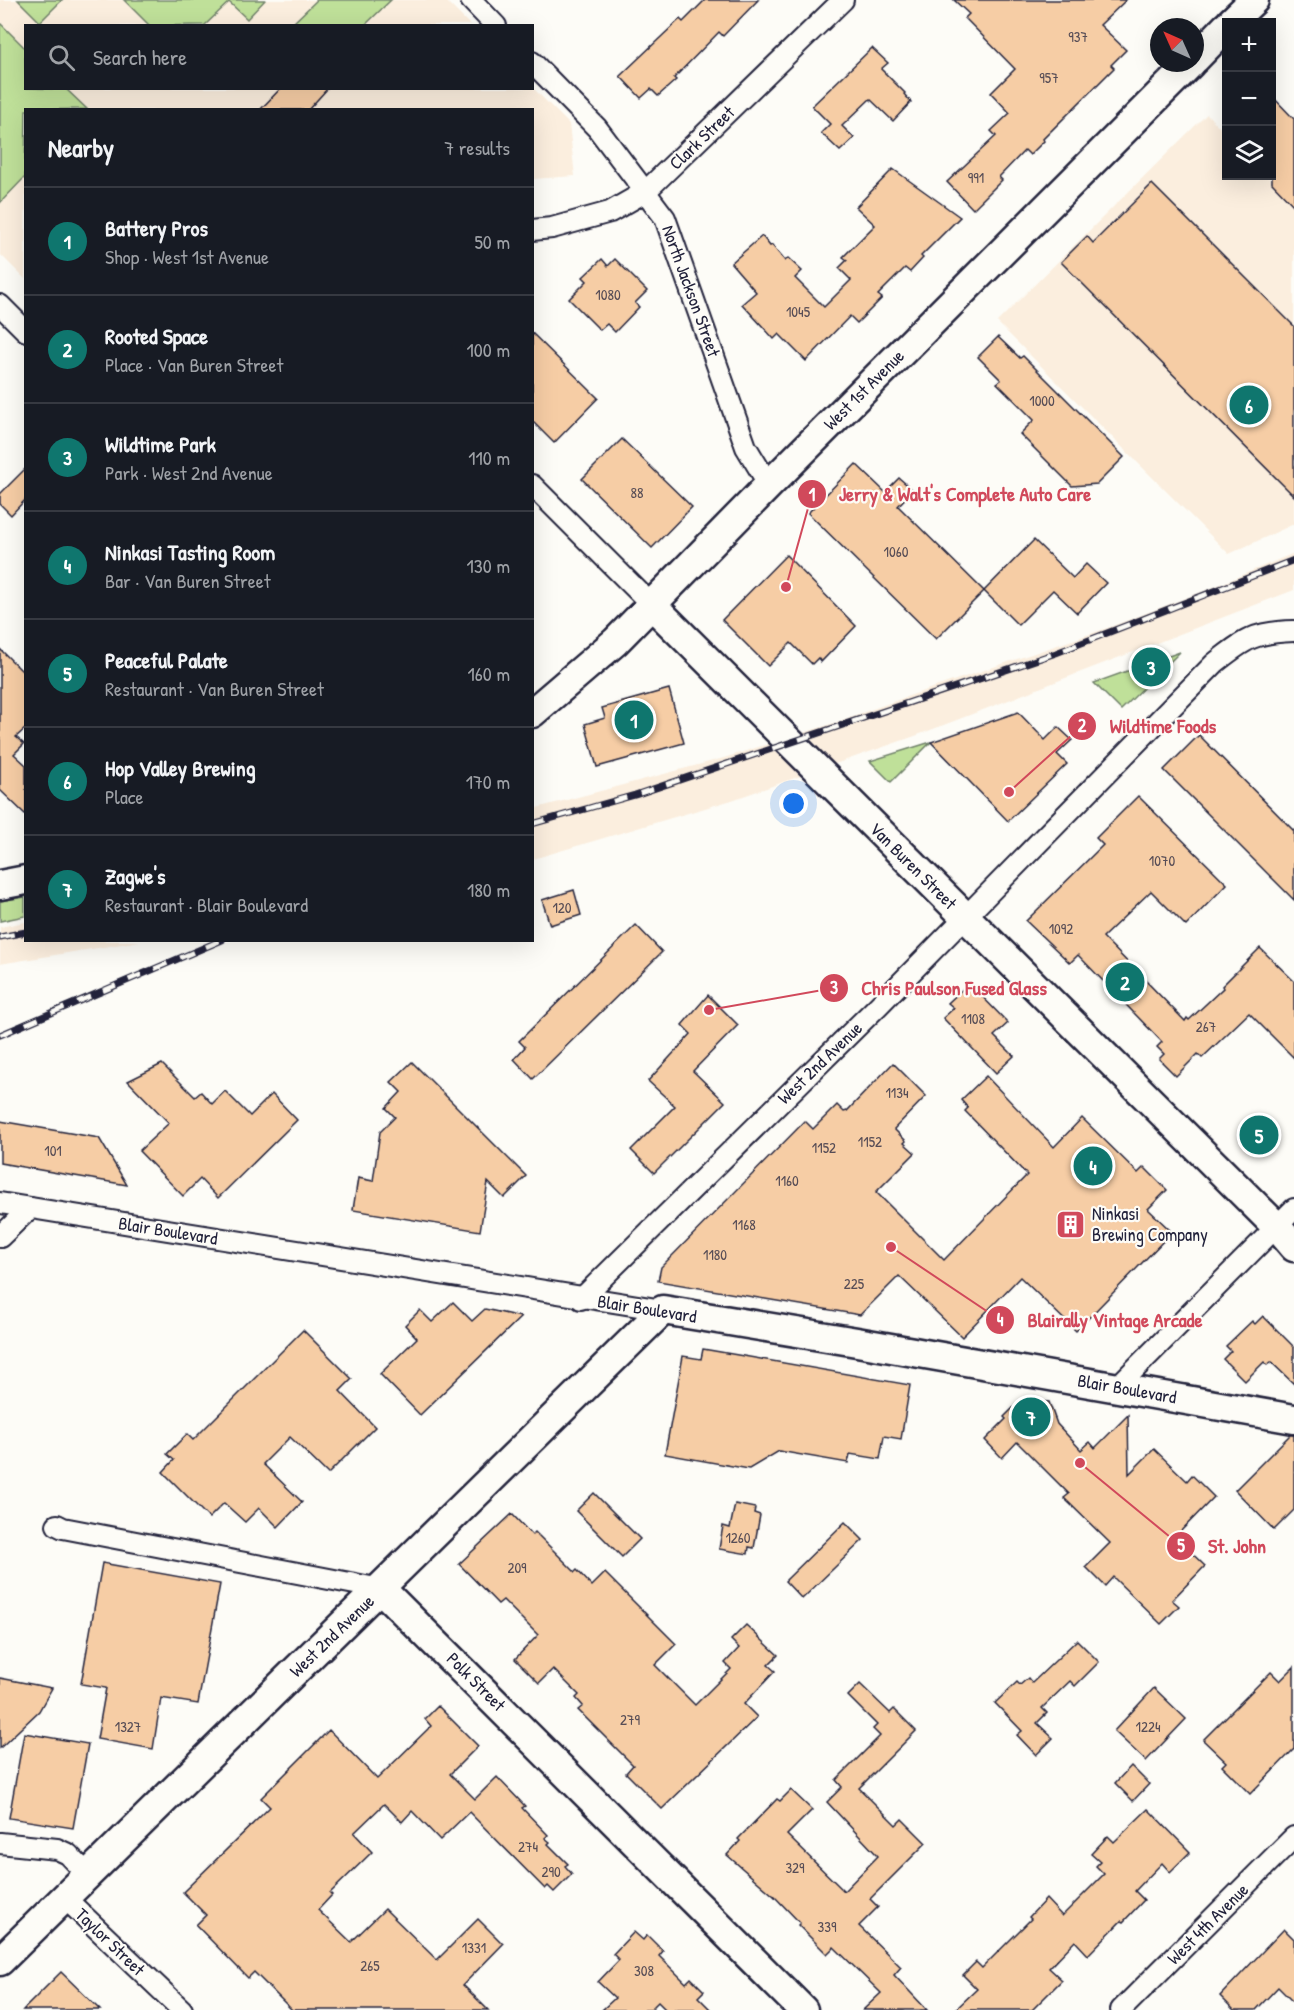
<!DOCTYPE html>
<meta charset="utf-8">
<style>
:root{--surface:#171b24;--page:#242831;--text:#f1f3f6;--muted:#9ea1a6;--line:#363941;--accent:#0f766e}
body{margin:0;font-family:"Patrick Hand",sans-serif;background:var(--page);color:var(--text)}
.controls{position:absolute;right:18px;top:18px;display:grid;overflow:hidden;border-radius:0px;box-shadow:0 6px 24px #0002}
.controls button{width:54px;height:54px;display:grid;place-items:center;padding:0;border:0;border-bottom:2px solid var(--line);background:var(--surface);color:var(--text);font:30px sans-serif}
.compass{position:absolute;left:1150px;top:18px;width:54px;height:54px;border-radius:50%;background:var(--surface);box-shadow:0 6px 24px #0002;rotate:315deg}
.you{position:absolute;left:794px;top:804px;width:21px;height:21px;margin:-15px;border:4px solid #fff;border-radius:50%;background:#1a73e8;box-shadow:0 0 0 9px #1a73e833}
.badge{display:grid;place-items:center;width:39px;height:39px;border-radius:50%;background:var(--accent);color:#fff;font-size:20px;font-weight:700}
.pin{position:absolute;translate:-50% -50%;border:3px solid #fff;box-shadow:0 2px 6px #0006}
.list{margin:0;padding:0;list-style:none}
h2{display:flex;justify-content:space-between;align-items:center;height:78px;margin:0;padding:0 24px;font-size:26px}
h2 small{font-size:20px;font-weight:400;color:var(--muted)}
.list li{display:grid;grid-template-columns:39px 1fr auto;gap:18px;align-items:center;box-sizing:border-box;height:108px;padding:0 24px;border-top:2px solid var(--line)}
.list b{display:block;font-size:22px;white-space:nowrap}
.list p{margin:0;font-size:20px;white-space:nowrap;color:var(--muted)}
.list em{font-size:20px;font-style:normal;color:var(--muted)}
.icon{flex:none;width:33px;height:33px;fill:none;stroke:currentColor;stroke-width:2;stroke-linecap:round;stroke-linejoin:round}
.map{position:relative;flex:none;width:1294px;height:2010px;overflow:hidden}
.search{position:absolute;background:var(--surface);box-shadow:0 6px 24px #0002;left:24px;top:24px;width:510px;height:66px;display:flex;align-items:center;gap:15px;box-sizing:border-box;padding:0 21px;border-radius:0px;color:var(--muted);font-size:22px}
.panel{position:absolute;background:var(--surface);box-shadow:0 6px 24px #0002;left:24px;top:108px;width:510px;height:834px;border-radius:0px}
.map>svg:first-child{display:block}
.built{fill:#fbeede}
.green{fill:#bfe099;stroke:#70816a;stroke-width:1.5}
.building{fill:#f6cda5;stroke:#22223b;stroke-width:1.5}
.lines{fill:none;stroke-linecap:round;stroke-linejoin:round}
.street-casing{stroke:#22223b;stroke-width:24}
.secondary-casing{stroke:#22223b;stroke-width:33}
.street{stroke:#fdfcf7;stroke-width:20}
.secondary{stroke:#fdfcf7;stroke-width:28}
.rail-casing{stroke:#22223b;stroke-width:7}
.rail{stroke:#fdfcf7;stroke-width:4.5;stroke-dasharray:14;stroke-linecap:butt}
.labels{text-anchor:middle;stroke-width:4.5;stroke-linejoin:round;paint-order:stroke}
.number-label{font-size:15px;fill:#574d56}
.street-label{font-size:18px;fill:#22223b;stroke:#fdfcf7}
.poi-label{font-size:18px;fill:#22223b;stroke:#fdfcf7;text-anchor:start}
.leader{fill:none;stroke:#d1495b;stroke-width:2}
.callout-dot{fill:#d1495b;stroke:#fdfcf7;stroke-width:2}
.mark-label{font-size:18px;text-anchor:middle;font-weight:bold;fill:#fff}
.callout-label{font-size:20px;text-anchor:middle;font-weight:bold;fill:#d1495b;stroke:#fdfcf7;stroke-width:4.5;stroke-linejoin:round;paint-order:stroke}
</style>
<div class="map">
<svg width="1294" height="2010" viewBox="0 0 1294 2010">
<rect width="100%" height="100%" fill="#fdfcf7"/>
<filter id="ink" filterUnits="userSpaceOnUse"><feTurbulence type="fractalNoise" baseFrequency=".0167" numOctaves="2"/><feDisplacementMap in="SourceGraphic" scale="12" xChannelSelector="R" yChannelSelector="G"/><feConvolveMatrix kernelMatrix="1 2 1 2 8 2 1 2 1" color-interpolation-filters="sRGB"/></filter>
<g filter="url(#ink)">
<g class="built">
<path d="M0,0H445L470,25L26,26V88H533L569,124L575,176L533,179L532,110H26L25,279L0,254Z"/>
<path d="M1207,114L1226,134V176H1267L1294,203V524L1229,554L997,322Z"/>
<path d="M1294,553V590L915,736L732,800L533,859V809L724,758L831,724L906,697L1110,627L1209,589Z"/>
<path d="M25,922L26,940L140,941L0,964V927Z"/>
</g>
<g class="green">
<path d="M18,0H62L40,22Z"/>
<path d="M124,0H265L247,19L229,2L205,25L150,26Z"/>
<path d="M317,0H391L365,25H291Z"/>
<path d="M0,23L25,48L26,88L66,89L87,109L26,110L25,177L0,203Z"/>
<path d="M1180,652L1121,710L1094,683Z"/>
<path d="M931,742L891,782L870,761Z"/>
<path d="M25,897V916L0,921V901Z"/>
</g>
<g class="building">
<path d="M705,0H758L723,36L719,32L674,78L676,80L658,96L651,89L641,98L620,76L680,19L683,22Z"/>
<path d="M954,0H1126L1100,25L1126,50L1111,65L1114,68L1043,139L1044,141L1030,155L1025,150L999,177L1002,180L973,209L947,182L996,136L991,131L1010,113L991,93L1015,69L965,18L969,14Z"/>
<path d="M872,48L888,63L881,69L905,93L904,94L911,102L893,121L870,99L842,126L854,138L840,151L821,133L830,124L812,106Z"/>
<path d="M281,88H328L308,110H260Z"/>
<path d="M1272,96L1294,119V206L1272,183Z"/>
<path d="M893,169L960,217L921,256L923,258L910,272L905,268L878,295L882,298L857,323L850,316L806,361L779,334L774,339L742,304L756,292L731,263L762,236L770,246L772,245L785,261L788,258L802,271L795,278L824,307L851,280L839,268L847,260L843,257L875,225L856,207Z"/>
<path d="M1152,184L1294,326V496L1061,262L1087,236L1093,243Z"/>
<path d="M602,259L608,266L615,259L647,291L635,303L639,307L615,332L607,324L600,330L569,299L587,281L583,277Z"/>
<path d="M532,333L598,398L554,443L532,421Z"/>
<path d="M998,337L1020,358L1023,356L1124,457L1097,484L1072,486L1020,434L1034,420L997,383L1001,380L978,357Z"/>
<path d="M622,439L692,507L652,548L582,479Z"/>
<path d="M856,464L885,492L899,478L913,490L898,506L984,591L936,639L808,513Z"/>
<path d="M26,468V499L11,515L0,504V494Z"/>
<path d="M1034,540L1073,578L1086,564L1106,583L1077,613L1053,590L1018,625L984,591Z"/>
<path d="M786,555L856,626L821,662L818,658L812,664L791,643L768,666L722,620Z"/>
<path d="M0,649L26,675V728L16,737L24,744L14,754L26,765V815L0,790Z"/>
<path d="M669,689L684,743L597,767L585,724L605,718L602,708Z"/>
<path d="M1018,712L1045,740L1058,727L1072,740L1057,754L1067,764L1008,821L931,742Z"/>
<path d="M1199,735L1294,831V900L1164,770Z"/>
<path d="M1138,796L1227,884L1186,926L1151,891L1103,937L1185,1021L1187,1018L1189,1020L1223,988L1222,986L1260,948L1294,981V1058L1249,1013L1202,1058L1198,1054L1176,1076L1159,1059L1164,1054L1157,1047L1162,1042L1078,955L1070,963L1026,921L1103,845L1096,838Z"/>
<path d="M574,890L581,915L550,925L542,900Z"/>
<path d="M636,925L662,952L533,1079L514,1059L525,1047L519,1041Z"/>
<path d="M969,983L1008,1023L994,1036L1014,1056L996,1073L943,1018L954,1008L948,1003Z"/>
<path d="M708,995L738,1025L693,1071L725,1102L654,1173L631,1150L675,1106L648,1081L691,1034L682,1025Z"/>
<path d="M412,1062L526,1176L504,1198L488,1182L480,1231L353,1210L358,1178L373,1181L380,1132L395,1117L386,1108L401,1092L391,1082Z"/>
<path d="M893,1063L926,1096L894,1129L906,1141L904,1143L915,1153L876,1192L944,1260L1027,1175L965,1111L968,1108L961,1100L986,1076L1054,1147L1082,1118L1138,1173L1144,1167L1167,1190L1148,1209L1172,1232L1076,1331L1020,1277L962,1337L899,1276L860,1315L658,1281L661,1267L805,1121L813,1129L837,1105L844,1112L847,1111Z"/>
<path d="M162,1064L195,1097L201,1092L212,1104L225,1091L250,1116L272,1094L297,1120L218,1198L200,1179L183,1196L139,1151L169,1123L128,1081Z"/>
<path d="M0,1121L99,1138L127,1185L0,1163Z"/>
<path d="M453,1302L472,1321L485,1309L521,1317L420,1415L380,1374L417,1338L405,1325L420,1310L432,1322Z"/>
<path d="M1263,1316L1294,1347V1384L1271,1362L1267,1365L1264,1362L1245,1381L1223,1359L1231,1351L1226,1346L1252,1321L1255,1324Z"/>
<path d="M303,1330L352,1379L340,1391L375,1427L328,1474L290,1437L263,1464L302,1502L278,1527L259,1508L245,1522L224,1503L209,1518L163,1472L174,1460L167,1454L187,1434L193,1440Z"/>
<path d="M703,1349L910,1385L901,1439L884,1436L880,1459L850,1454L848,1463L779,1451L749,1469L665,1454L683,1356L701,1359Z"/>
<path d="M1021,1400L1049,1402L1057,1424L1081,1450L1090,1442L1095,1448L1128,1415L1129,1474L1154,1449L1187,1481L1192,1475L1214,1497L1175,1537L1205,1566L1172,1600L1179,1606L1161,1624L1113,1577L1105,1586L1086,1567L1110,1543L1064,1498L1069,1494L1017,1442L1002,1458L985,1440L1006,1419L1004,1417Z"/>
<path d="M1290,1435H1294V1510L1274,1530L1235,1490Z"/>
<path d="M594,1493L640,1539L622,1557L576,1511Z"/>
<path d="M735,1504L755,1508L754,1513L760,1515L754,1548L749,1547L748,1554L719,1549L723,1526L730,1528Z"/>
<path d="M512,1514L532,1535L535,1532L575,1572L577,1570L592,1586L605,1573L676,1644L655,1665L695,1705L731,1669L725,1663L739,1648L731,1640L746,1625L778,1655L768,1665L775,1671L744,1704L757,1717L662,1809L626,1773L633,1765L578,1710L583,1706L576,1698L579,1695L553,1669L539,1683L515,1659L538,1635L503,1600L498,1604L459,1564Z"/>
<path d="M845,1522L863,1540L802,1599L785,1581Z"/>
<path d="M102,1563L220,1584L198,1704L161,1698L153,1749L97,1739L106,1688L81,1684Z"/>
<path d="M1077,1640L1099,1662L1075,1686L1070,1681L1042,1708L1047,1713L1037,1723L1053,1738L1036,1755L1017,1735L1022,1731L995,1703L1017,1682L1020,1685L1028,1678L1032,1683Z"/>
<path d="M1294,1667V1749L1250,1794L1222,1766L1226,1762L1203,1740L1271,1672L1280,1681Z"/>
<path d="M0,1678L52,1688L39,1711L0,1748Z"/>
<path d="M860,1684L890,1713L894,1709L916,1731L859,1788L896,1825L902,1819L926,1843L870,1899L878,1907L859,1926L901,1967L894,1975L927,2010H863L881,1993L834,1947L827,1954L798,1925L800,1923L774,1896L727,1855L740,1841L738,1839L777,1799L780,1801L791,1790L812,1810L787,1835L844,1891L878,1856L827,1802L842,1787L836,1780L880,1736L873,1729L877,1725L848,1696Z"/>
<path d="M1154,1688L1186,1719L1146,1761L1114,1731Z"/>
<path d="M438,1706L478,1746L450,1774L475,1799L497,1777L525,1806L522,1808L548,1835L545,1838L550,1842L548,1844L568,1864L565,1866L572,1874L554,1892L548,1886L545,1889L469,1812L440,1840L412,1811L402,1822L384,1804L354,1833L372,1852L330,1893L332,1895L318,1910L351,1942L385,1909L437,1960L478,1919L503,1944L463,1985L488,2010H292L254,1972L248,1978L196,1925L206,1915L183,1892L270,1807L261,1798L329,1730L377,1779L431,1726L425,1719Z"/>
<path d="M24,1733L88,1744L73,1828L9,1818Z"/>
<path d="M1131,1766L1149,1784L1133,1801L1115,1783Z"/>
<path d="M1148,1809L1190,1852L1170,1872L1162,1863L1135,1891L1144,1900L1123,1922L1121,1921L1088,1955L1075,1941L1049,1968L1062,1980L1032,2010H955L977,1989L963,1975L976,1962L982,1968L1031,1919L1029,1917L1046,1899L1062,1916L1104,1874L1096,1866L1100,1862L1091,1854L1108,1836L1114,1842Z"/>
<path d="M1284,1929L1294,1939V2003L1278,1987L1256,2010H1234L1220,1996Z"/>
<path d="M634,1932L643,1940L647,1935L663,1951L659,1956L686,1983L691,1978L704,1991L698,1997L711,2010H666L658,2002L650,2010H602L615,1998L598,1982L619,1960L613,1954Z"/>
<path d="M61,1972L100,2010H23Z"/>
</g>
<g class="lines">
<defs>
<g id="street">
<path d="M471,0L496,26"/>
<path d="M532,62L597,128L665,218L746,447L769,485"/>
<path d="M532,230L552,228L610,212L645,192L843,0"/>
<path d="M0,305L26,331"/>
<path d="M532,485L652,605"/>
<path d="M0,1203L663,1310"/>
<path d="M0,1237L30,1208"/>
<path d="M581,1299L879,1005L1215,663C1245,639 1255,632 1294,631"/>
<path d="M1117,1387L1294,1209"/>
<path d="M57,1525L63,1528L381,1589"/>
<path d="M0,1843L57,1849L68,1854L88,1875"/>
<path d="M65,1898L182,2010"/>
<path d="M1121,2010L1294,1837"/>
</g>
<g id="secondary">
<path d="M1231,22L1254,0"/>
<path d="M1195,59L1226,27"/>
<path d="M652,605L1277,1227L1294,1247"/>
<path d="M532,713L615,642L769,485L1191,63"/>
<path d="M0,885L26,880"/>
<path d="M381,1589L803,2010"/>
<path d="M0,1961L663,1310L857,1342L1294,1419"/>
</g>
</defs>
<use href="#street" class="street-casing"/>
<use href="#secondary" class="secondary-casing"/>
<use href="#street" class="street"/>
<use href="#secondary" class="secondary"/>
<defs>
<g id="rail">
<path d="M532,824L635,795L1056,653L1294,560"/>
<path d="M0,937L26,932"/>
<path d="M0,1035L222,940"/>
</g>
</defs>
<use href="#rail" class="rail-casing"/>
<use href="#rail" class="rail"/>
</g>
</g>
<defs>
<symbol id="building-square" viewBox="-11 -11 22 22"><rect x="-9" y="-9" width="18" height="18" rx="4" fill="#d1495b" stroke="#fdfcf7"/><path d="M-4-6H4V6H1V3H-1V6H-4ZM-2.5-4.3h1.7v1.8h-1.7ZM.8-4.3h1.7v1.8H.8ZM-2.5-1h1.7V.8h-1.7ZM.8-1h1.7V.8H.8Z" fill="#fff"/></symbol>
</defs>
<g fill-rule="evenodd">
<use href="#building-square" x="1054" y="1208" width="33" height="33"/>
</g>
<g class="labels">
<g class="number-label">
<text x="1078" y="42">937</text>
<text x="1049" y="83">957</text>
<text x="976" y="183">991</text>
<text x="608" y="300">1080</text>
<text x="798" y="317">1045</text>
<text x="1042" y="406">1000</text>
<text x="637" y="498">88</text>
<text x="896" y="557">1060</text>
<text x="1162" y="866">1070</text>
<text x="562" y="913">120</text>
<text x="1061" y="934">1092</text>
<text x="973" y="1024">1108</text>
<text x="1206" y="1032">267</text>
<text x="897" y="1098">1134</text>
<text x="870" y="1147">1152</text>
<text x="824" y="1153">1152</text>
<text x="53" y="1156">101</text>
<text x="787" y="1186">1160</text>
<text x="744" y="1230">1168</text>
<text x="715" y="1260">1180</text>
<text x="854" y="1289">225</text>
<text x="738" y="1543">1260</text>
<text x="517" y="1573">209</text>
<text x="630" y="1725">279</text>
<text x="128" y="1732">1327</text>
<text x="1148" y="1732">1224</text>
<text x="528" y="1852">274</text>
<text x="795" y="1873">329</text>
<text x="551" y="1877">290</text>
<text x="827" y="1932">339</text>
<text x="474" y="1953">1331</text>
<text x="370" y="1971">265</text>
<text x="644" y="1976">308</text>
</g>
<g class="street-label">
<text transform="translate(702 138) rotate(-44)" y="6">Clark Street</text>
<text transform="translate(691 291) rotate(70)" y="6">North Jackson Street</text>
<text transform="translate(864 390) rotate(-45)" y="6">West 1st Avenue</text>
<text transform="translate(913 866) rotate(45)" y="6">Van Buren Street</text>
<text transform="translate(820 1063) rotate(-44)" y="6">West 2nd Avenue</text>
<text transform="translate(168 1231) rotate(9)" y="6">Blair Boulevard</text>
<text transform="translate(647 1309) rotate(9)" y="6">Blair Boulevard</text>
<text transform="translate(1127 1389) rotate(10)" y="6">Blair Boulevard</text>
<text transform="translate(332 1636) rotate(-44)" y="6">West 2nd Avenue</text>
<text transform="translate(476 1682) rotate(45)" y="6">Polk Street</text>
<text transform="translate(1208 1924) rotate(-45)" y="6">West 4th Avenue</text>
<text transform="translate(110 1942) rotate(44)" y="6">Taylor Street</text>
</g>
<g class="poi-label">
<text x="1092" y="1220">Ninkasi<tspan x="1092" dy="21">Brewing Company</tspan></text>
</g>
</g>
<path class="leader" d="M786 587L812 494M1009 792L1082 726M709 1010L834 988M891 1247L1000 1320M1080 1463L1181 1546"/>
<g class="callout-dot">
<circle cx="786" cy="587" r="6"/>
<circle cx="1009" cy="792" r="6"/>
<circle cx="709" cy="1010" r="6"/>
<circle cx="891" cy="1247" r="6"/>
<circle cx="1080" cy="1463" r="6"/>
<circle cx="812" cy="494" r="15"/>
<circle cx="1082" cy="726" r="15"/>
<circle cx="834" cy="988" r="15"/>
<circle cx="1000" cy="1320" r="15"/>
<circle cx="1181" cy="1546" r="15"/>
</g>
<g class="mark-label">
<text x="812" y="501">1</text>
<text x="1082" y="732">2</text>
<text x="834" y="994">3</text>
<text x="1000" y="1326">4</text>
<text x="1181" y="1552">5</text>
</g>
<g class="callout-label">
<text x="965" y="501">Jerry &amp; Walt's Complete Auto Care</text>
<text x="1163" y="733">Wildtime Foods</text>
<text x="954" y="995">Chris Paulson Fused Glass</text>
<text x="1115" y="1327">Blairally Vintage Arcade</text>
<text x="1237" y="1553">St. John</text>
</g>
</svg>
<div class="controls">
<button>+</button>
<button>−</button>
<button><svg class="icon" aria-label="layers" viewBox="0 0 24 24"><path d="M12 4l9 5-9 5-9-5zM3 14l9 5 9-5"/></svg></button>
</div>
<svg class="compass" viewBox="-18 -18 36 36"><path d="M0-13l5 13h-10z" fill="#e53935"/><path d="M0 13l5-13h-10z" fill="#9ea1a6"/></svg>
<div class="you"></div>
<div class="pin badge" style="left:634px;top:720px">1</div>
<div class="pin badge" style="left:1125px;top:982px">2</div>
<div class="pin badge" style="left:1151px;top:667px">3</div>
<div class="pin badge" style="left:1093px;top:1166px">4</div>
<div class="pin badge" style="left:1259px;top:1135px">5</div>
<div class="pin badge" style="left:1249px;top:405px">6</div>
<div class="pin badge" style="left:1031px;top:1417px">7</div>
<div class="search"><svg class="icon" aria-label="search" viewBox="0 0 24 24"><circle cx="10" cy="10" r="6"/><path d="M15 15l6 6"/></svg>Search here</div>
<section class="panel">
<h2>Nearby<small>7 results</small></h2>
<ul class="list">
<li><span class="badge">1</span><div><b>Battery Pros</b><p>Shop · West 1st Avenue</p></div><em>50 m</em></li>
<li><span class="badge">2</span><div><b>Rooted Space</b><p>Place · Van Buren Street</p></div><em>100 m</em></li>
<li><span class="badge">3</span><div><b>Wildtime Park</b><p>Park · West 2nd Avenue</p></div><em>110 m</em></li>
<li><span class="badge">4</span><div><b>Ninkasi Tasting Room</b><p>Bar · Van Buren Street</p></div><em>130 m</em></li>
<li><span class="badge">5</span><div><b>Peaceful Palate</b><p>Restaurant · Van Buren Street</p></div><em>160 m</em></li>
<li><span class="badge">6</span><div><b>Hop Valley Brewing</b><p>Place</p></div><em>170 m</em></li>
<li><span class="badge">7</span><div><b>Zagwe's</b><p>Restaurant · Blair Boulevard</p></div><em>180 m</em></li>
</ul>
</section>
</div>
